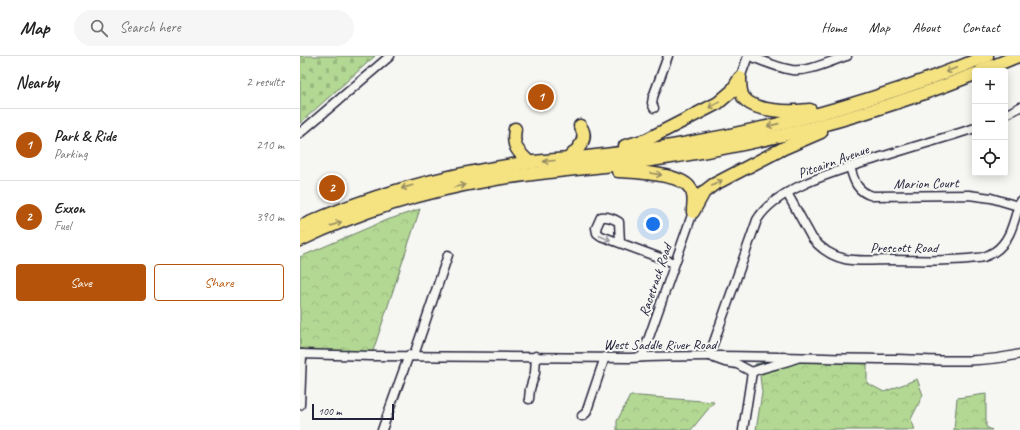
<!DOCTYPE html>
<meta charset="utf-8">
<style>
:root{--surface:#fff;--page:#f6f6f6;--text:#222;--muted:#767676;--line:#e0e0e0;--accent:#b45309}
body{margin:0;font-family:Caveat,sans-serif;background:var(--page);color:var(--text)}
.controls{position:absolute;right:12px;top:12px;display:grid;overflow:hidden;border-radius:4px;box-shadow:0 2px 10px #0003}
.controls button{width:36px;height:36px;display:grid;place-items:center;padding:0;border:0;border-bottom:1px solid var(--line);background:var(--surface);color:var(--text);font:20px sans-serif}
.scale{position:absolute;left:12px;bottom:10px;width:82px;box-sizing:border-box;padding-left:4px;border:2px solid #22223b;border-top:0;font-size:11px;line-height:14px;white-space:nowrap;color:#22223b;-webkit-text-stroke:3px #f6f6f2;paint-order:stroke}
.you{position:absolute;left:353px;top:168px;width:14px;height:14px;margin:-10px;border:3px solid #fff;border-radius:50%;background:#1a73e8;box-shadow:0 0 0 6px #1a73e833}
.badge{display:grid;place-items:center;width:26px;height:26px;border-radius:50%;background:var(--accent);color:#fff;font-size:13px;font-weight:700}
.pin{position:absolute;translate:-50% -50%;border:2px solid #fff;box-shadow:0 1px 4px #0006}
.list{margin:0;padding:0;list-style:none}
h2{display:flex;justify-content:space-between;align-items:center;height:52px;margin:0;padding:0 16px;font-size:17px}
h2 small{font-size:13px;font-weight:400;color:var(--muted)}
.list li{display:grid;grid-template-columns:26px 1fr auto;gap:12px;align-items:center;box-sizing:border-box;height:72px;padding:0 16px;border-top:1px solid var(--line)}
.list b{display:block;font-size:15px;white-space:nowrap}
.list p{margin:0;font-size:13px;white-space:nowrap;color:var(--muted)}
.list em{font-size:13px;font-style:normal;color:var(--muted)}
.actions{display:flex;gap:8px;padding:12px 16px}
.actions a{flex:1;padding:9px 0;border:1px solid var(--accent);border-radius:4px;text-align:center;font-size:14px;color:var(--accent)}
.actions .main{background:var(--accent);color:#fff}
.icon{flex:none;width:22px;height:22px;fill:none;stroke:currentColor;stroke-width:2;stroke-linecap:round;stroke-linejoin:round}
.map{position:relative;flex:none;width:720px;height:374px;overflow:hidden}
header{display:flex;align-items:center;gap:24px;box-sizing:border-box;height:56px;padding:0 20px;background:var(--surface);border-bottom:1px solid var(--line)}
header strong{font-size:19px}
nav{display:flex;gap:22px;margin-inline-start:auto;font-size:14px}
.search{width:280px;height:36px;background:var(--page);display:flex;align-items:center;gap:10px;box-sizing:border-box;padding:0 14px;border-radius:22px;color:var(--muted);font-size:15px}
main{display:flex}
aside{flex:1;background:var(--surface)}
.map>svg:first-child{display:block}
.forest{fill:url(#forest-crowns);stroke:#6a7d67}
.cemetery{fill:url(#cemetery-stones);stroke:#6a7d67}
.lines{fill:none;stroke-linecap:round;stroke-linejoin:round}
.minor-casing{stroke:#22223b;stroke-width:11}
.highway-casing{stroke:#22223b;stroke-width:15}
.minor{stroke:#f6f6f2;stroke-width:8}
.highway{stroke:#f5e382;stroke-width:12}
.oneway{stroke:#968c62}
.oneway2{stroke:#9797a0}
.labels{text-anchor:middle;stroke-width:4;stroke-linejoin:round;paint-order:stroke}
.street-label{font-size:14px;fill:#22223b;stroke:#f6f6f2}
</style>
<header>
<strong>Map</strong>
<div class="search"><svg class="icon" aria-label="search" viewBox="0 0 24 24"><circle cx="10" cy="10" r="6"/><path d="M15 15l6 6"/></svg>Search here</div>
<nav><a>Home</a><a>Map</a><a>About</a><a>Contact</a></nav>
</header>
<main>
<aside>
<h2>Nearby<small>2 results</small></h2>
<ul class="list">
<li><span class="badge">1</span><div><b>Park &amp; Ride</b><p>Parking</p></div><em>210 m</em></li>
<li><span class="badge">2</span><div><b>Exxon</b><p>Fuel</p></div><em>390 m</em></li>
</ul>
<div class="actions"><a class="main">Save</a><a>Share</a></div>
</aside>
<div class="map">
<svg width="720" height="374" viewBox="0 0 720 374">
<defs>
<pattern id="forest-crowns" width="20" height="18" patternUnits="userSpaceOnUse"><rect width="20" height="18" fill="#b3d893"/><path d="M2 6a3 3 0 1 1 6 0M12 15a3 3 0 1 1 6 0" fill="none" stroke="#9ab980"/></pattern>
<pattern id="cemetery-stones" width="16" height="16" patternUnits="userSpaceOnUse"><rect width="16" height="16" fill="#b3d893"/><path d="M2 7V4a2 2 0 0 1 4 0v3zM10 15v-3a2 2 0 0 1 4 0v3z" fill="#9ab980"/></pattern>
</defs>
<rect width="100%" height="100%" fill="#f6f6f2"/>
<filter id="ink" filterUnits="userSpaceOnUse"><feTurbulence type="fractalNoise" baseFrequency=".025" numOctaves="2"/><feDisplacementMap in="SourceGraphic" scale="8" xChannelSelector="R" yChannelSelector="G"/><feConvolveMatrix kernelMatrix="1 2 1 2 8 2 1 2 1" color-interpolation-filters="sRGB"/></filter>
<g filter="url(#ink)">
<g class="forest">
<path d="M120,153L71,301L0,298V201L84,165Z"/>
<path d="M567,304V327L584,336L617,323L623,339L611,363L615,374H456L462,337L459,311L455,308L464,306Z"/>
<path d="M686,338V371L692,374H654L657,342Z"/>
<path d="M330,340H339L414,346L391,374H317V365Z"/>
</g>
<path class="cemetery" d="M0,0H75L0,67Z"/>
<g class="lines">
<defs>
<g id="minor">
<path d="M450,0C463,5 478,12 492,14C510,16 530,5 547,0"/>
<path d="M440,22L448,0"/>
<path d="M354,52L352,47L353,41L368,0"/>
<path d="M705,59L720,51"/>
<path d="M0,77L90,0"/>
<path d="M550,111C554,125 557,136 573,140L669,139L691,142L718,150"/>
<path d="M487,137L512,182C521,193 531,200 545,203C559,206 576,204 591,204C619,204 649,206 677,202C683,202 689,199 694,196C711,185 714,164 720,145"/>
<path d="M320,187L319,166C314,163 307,160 301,161L296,172L297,177L301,180L374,207"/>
<path d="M0,298L71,300L330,302C419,297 508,303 596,303C637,304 680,308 720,298"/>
<path d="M114,299L148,199"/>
<path d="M409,300L457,164C476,131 541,114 575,103C608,92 642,83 675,72"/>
<path d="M342,301L393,156"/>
<path d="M414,302L425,306L437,308L452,316"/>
<path d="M452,316C466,310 482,308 497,302"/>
<path d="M229,343L230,333L235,317L236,300"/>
<path d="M0,349L2,298"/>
<path d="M282,360L286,357L305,301"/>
<path d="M82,374L109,299"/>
<path d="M443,374L452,316"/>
</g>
<g id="highway">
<path d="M681,15L718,0"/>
<path d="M440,22C440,28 440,35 443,41C454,57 493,56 510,54"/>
<path d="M215,73C212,90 217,95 229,106"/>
<path d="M325,90L346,84L418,47L432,35L440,22"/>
<path d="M268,103C277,94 290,83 280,70"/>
<path d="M318,115C335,116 380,117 390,132C395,138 394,146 393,153"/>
<path d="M393,156L404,136L413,129L484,92L521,76"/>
<path d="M0,171C72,138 147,118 226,107C240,105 254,104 269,103C305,99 342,95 378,89C484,71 588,41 687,0"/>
<path d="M0,184C60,155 124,135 190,124C250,114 311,111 371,101C475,85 577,57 675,18"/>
</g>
</defs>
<use href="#minor" class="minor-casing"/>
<use href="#highway" class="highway-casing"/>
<use href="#minor" class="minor"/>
<use href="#highway" class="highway"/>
</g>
<defs><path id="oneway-shaft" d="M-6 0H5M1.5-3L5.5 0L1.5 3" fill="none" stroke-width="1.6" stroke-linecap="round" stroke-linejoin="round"/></defs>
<g class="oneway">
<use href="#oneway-shaft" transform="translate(651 14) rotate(159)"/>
<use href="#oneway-shaft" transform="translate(414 49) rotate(152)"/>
<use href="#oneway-shaft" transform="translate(473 69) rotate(167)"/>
<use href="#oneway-shaft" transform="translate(249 105) rotate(175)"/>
<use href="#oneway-shaft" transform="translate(356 118) rotate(11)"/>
<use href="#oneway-shaft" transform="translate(417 127) rotate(-30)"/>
<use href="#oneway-shaft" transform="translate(160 130) rotate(-12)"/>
<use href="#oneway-shaft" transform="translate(107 131) rotate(164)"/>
<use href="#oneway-shaft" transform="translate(36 168) rotate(-23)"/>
</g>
<use class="oneway2" href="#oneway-shaft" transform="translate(305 182) rotate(22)"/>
</g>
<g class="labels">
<g class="street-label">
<text transform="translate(533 105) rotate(-20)" y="5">Pitcairn Avenue</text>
<text transform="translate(626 127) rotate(-1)" y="5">Marion Court</text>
<text x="604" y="196">Prescott Road</text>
<text transform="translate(355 224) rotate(-71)" y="5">Racetrack Road</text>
<text x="360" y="293">West Saddle River Road</text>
</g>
</g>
</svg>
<div class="controls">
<button>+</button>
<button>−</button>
<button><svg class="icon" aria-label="locate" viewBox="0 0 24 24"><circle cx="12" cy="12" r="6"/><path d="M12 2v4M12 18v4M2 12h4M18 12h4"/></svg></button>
</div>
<div class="scale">100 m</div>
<div class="you"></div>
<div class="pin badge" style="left:241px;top:41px">1</div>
<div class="pin badge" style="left:32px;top:132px">2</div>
</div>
</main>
